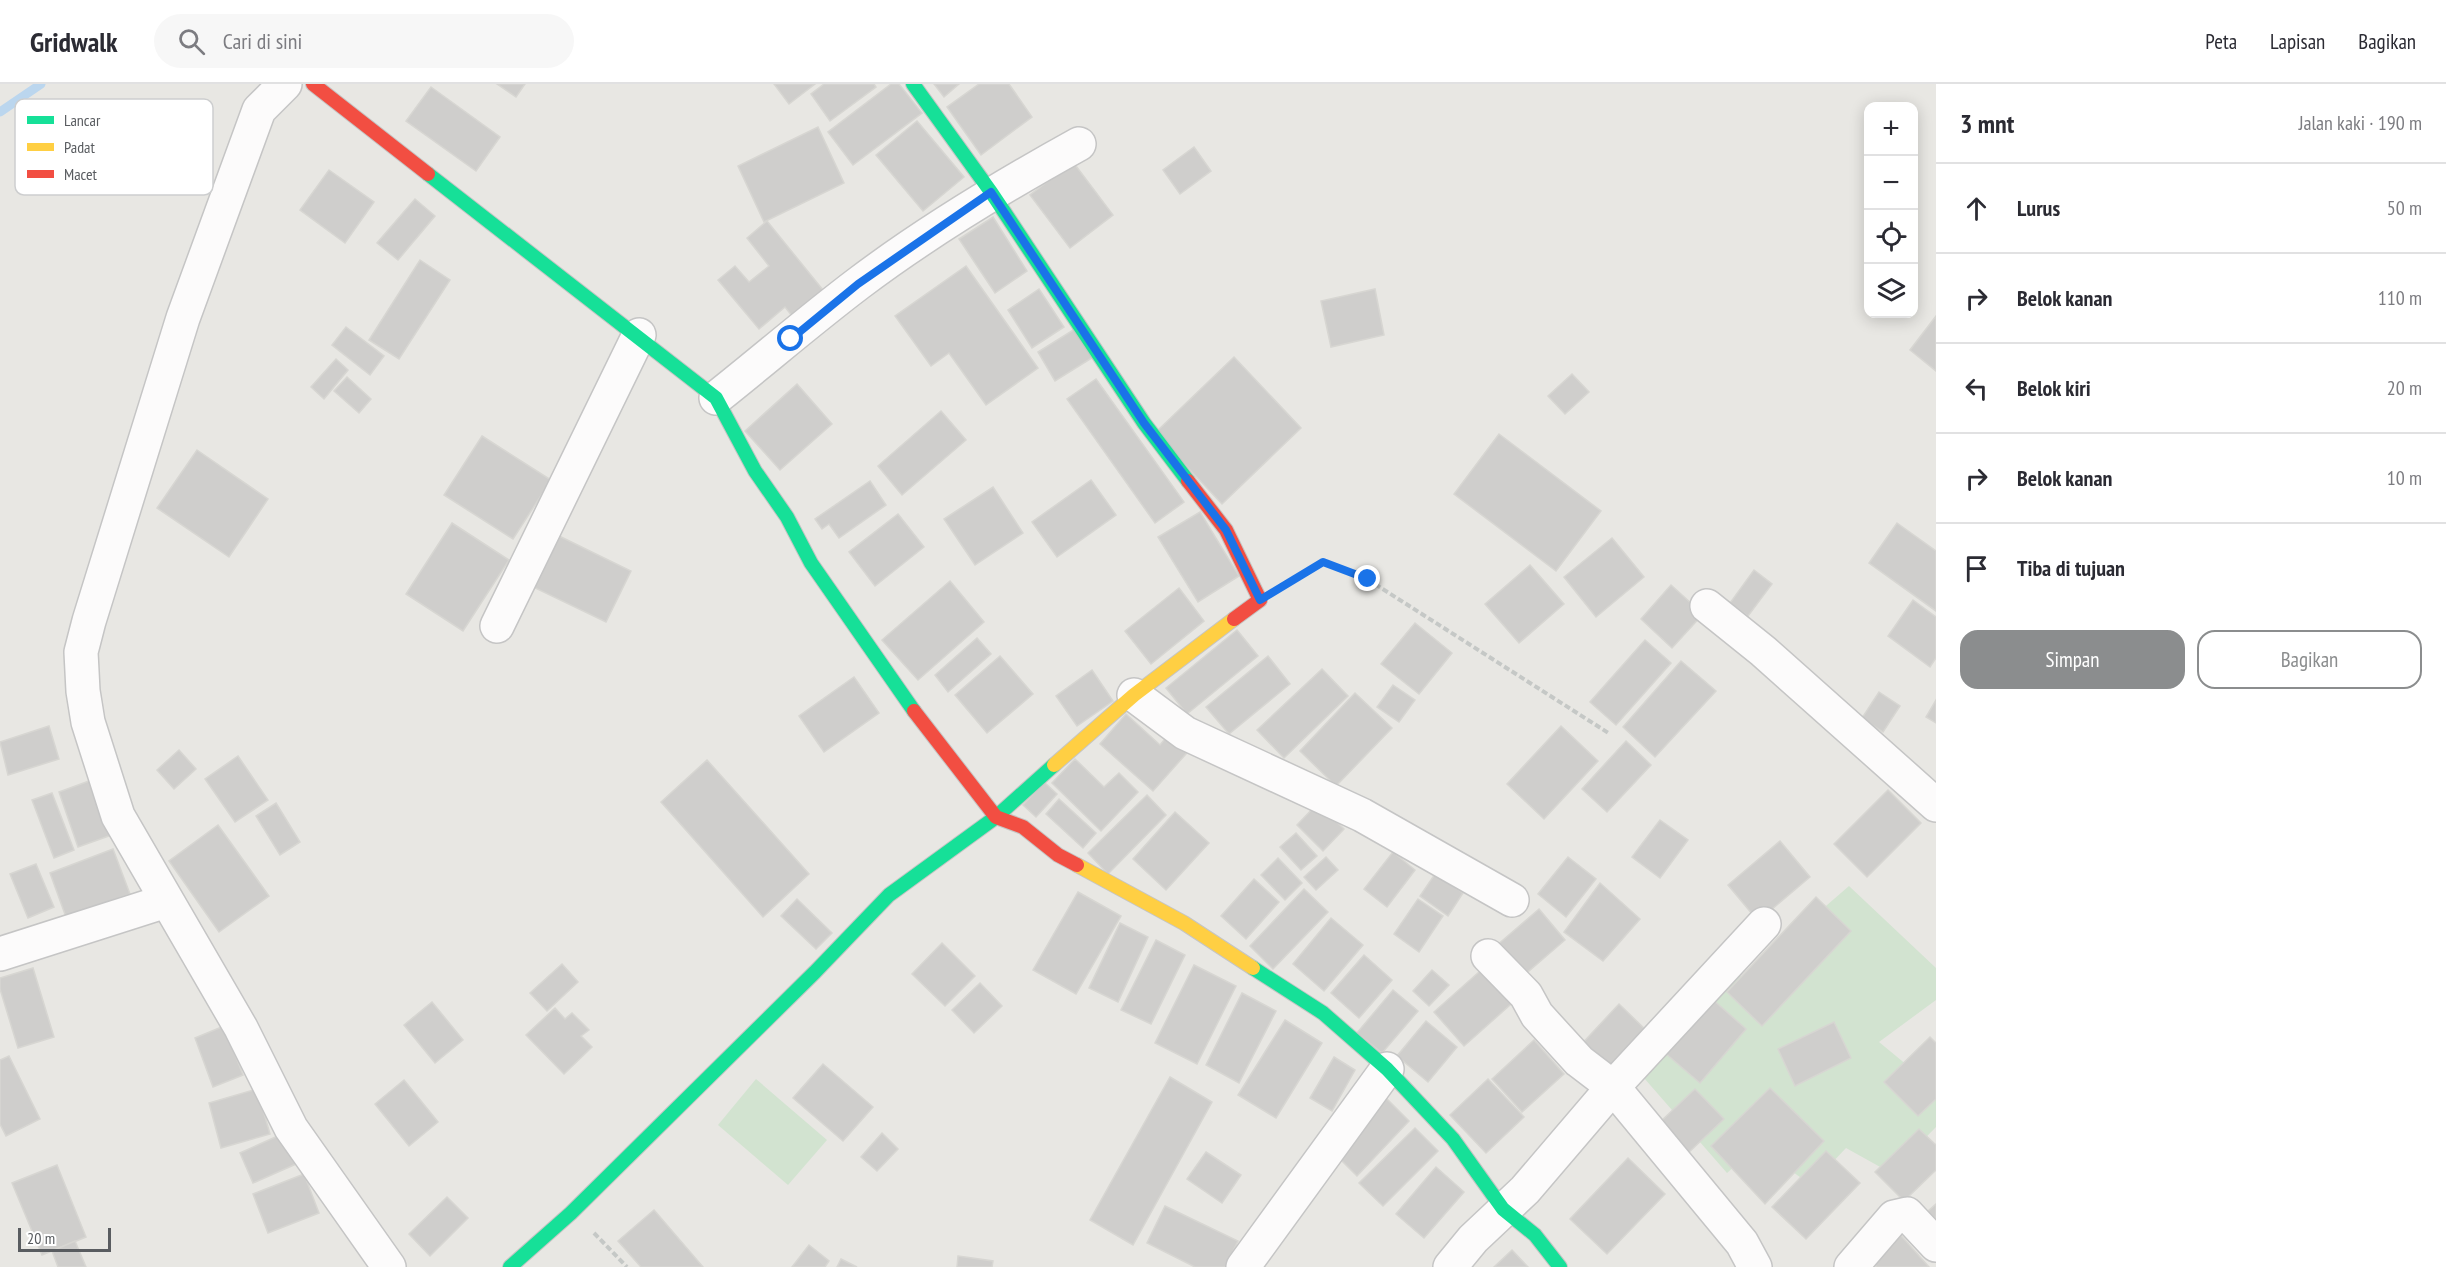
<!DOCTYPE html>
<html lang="id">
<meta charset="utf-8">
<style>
:root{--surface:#fff;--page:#f7f7f7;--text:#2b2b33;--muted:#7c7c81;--line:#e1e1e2;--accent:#8b8d8e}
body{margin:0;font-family:"PT Sans Narrow",sans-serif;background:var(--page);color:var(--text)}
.controls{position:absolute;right:18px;top:18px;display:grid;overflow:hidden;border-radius:12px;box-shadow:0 3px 15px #0003}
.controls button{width:54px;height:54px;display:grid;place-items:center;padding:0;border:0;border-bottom:2px solid var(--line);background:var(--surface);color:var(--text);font:30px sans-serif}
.scale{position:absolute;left:18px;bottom:15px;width:93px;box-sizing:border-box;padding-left:6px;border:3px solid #595c60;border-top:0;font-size:16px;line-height:21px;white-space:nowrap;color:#595c60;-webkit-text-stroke:4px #fff;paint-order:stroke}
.stop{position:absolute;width:18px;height:18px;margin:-14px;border:4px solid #1a73e8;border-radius:50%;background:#fff}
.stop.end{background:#1a73e8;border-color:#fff;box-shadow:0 2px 6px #0008}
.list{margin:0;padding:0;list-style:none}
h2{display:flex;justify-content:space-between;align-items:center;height:78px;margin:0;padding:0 24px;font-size:26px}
h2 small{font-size:20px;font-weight:400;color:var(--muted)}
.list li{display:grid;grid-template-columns:39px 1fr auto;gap:18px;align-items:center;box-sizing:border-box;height:90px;padding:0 24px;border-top:2px solid var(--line)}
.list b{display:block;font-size:22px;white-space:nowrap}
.list em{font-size:20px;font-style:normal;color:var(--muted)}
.actions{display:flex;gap:12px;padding:18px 24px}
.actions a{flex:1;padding:14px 0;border:2px solid var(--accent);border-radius:18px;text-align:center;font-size:21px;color:var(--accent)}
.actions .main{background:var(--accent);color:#fff}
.icon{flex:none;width:33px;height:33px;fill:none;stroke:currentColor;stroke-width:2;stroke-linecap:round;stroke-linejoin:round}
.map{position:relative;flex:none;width:1936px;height:1183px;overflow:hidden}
header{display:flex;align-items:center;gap:36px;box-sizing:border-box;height:84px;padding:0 30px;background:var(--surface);border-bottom:2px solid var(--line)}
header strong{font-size:28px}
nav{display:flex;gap:33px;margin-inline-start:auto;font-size:21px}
.search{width:420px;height:54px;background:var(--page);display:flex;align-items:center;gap:15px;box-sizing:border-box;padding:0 21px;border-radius:33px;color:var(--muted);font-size:22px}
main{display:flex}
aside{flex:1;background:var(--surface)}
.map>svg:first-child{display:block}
.green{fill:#d2e3d0}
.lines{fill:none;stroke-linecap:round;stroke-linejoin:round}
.stream{stroke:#bbd6ee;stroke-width:9}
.building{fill:#cfcecc;stroke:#d7d6d2;stroke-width:1.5}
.street-casing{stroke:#c5c5c5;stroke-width:36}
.fast-casing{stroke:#c5c5c4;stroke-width:16}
.slow-casing{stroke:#c5c5c4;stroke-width:16}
.jam-casing{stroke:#c5c5c4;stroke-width:16}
.path{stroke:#c5c8c6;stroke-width:4;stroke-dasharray:6 3;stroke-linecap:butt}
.street{stroke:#fcfbfb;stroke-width:33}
.fast{stroke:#16e098;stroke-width:14}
.slow{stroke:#ffcf43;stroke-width:14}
.jam{stroke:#f24e42;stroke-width:14}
.route{stroke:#1a73e8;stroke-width:8}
.key{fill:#fff;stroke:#cdcecf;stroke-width:1.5}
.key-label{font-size:16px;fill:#595c60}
</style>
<header>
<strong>Gridwalk</strong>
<div class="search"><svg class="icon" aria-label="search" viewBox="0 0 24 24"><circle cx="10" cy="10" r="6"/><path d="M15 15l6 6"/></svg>Cari di sini</div>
<nav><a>Peta</a><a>Lapisan</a><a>Bagikan</a></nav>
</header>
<main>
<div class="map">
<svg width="1936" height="1183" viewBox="0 0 1936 1183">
<rect width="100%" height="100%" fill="#e8e7e3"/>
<g class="green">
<path d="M1849,802L1936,884V916L1879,958L1936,1005V1043L1891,1089L1846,1064L1811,1101L1757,1062L1727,1089L1637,986L1723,878L1743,894Z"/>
<path d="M756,995L827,1056L788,1101L718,1041Z"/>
</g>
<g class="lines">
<path class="stream" d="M0,28L41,0"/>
</g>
<g class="building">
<path d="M497,0H525L516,13Z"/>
<path d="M774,0H815L789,20Z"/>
<path d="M824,0H874L876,3L830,37L811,10Z"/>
<path d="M891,0H899L922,29L853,81L828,48Z"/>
<path d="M934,0H959L944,13Z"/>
<path d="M979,0H1009L1032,33L981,71L947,23Z"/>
<path d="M431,3L500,53L476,87L406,37Z"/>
<path d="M917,37L964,93L923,127L876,71Z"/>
<path d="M818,43L844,99L764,138L738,82Z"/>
<path d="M1194,63L1211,87L1180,110L1163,86Z"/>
<path d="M1073,78L1113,131L1070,164L1030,111Z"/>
<path d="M329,86L374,118L345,159L300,126Z"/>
<path d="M415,115L435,132L398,176L377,159Z"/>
<path d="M993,133L1027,187L995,209L959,155Z"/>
<path d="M767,137L827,211L796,237L785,223L759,245L718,196L735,182L749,198L769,182L747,154Z"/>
<path d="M420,176L450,196L399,275L369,256Z"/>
<path d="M966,182L1038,284L986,321L949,269L931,282L895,232Z"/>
<path d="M1039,205L1064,243L1032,264L1008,226Z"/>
<path d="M1375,205L1384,251L1331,263L1321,217Z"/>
<path d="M1936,232V287L1910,266Z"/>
<path d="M346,243L384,272L370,291L332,261Z"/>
<path d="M1078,243L1095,272L1055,297L1038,268Z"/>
<path d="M1234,273L1301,344L1222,420L1155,349Z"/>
<path d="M336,275L348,286L324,315L311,303Z"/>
<path d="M1572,290L1589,308L1565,330L1548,312Z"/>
<path d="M347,293L371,315L359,329L334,307Z"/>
<path d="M1096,295L1184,418L1155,439L1067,315Z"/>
<path d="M797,300L832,340L780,386L745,347Z"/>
<path d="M941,327L966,356L902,411L878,382Z"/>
<path d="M1499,350L1601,427L1556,487L1454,410Z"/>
<path d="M482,352L551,396L513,455L444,411Z"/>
<path d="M197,366L268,415L229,473L157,424Z"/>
<path d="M1091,396L1116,431L1057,473L1032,438Z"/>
<path d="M870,397L886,421L839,454L829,440L822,445L815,435Z"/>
<path d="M993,403L1023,449L975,481L944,435Z"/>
<path d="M1200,428L1239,492L1198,518L1158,453Z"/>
<path d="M898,430L924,463L875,502L849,468Z"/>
<path d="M452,439L509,476L463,547L406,510Z"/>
<path d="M1897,439L1936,467V527L1869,479Z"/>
<path d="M555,450L631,487L606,538L531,502Z"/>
<path d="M1612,454L1644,493L1596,533L1564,493Z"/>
<path d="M1530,481L1564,520L1519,559L1485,520Z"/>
<path d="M1754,486L1772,500L1748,532L1730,519Z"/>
<path d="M950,497L984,538L918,596L882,556Z"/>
<path d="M1671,501L1703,530L1672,564L1641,535Z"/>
<path d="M1179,504L1204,537L1151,580L1125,547Z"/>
<path d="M1913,516L1936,533V574L1930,583L1888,552Z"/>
<path d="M1415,539L1452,569L1419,610L1381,580Z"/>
<path d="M1237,546L1258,572L1187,630L1166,604Z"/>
<path d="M977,554L991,570L948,608L935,591Z"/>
<path d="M1645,556L1671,579L1616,641L1590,618Z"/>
<path d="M1000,572L1033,610L987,649L955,611Z"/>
<path d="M1268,572L1290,600L1229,650L1206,623Z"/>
<path d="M1681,577L1716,607L1655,673L1623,643Z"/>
<path d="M1322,585L1348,612L1284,674L1257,646Z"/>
<path d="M1092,586L1113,617L1077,642L1056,612Z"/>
<path d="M854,593L879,629L824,668L799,632Z"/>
<path d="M1393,601L1415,616L1399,638L1377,623Z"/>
<path d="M1879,608L1900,622L1883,648L1862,634Z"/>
<path d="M1355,609L1392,644L1336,702L1300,667Z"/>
<path d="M1936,616V639L1926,633Z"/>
<path d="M1126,630L1160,661L1173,645L1193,662L1153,707L1100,660Z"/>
<path d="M49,642L59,675L8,691L0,658Z"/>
<path d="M1561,642L1598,677L1544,735L1507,700Z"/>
<path d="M1626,657L1651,681L1607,728L1582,705Z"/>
<path d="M179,666L196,685L174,705L157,686Z"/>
<path d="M238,672L268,716L235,738L205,695Z"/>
<path d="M1075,675L1104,703L1119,689L1138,708L1101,747L1052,699Z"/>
<path d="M707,676L809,790L763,833L661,718Z"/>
<path d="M100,693L120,748L78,763L59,708Z"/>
<path d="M1044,698L1057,710L1036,733L1023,721Z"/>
<path d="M1888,706L1921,739L1867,793L1834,760Z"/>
<path d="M52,709L74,766L54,774L32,716Z"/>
<path d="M1147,711L1166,731L1108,790L1088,769Z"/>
<path d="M1059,715L1096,749L1083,764L1046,730Z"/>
<path d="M276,719L300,758L280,771L256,732Z"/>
<path d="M1318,719L1344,745L1323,767L1297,741Z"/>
<path d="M1175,728L1209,759L1166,806L1133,775Z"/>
<path d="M1660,736L1688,756L1660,794L1632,773Z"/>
<path d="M218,741L269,812L219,848L169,777Z"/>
<path d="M1296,749L1317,772L1301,786L1280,763Z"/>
<path d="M1780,757L1810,793L1758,837L1728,801Z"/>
<path d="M113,765L130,810L66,833L50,789Z"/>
<path d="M1393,768L1415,786L1387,823L1364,805Z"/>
<path d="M1326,773L1338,786L1316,806L1304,793Z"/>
<path d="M1568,773L1596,795L1566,833L1538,810Z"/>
<path d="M1278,774L1302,799L1285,816L1261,791Z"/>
<path d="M36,780L54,823L28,834L10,790Z"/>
<path d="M1435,790L1463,809L1448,832L1420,812Z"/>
<path d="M1254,795L1279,818L1246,855L1221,832Z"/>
<path d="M1600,799L1640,835L1603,877L1564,848Z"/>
<path d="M1304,805L1328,828L1273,885L1250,862Z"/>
<path d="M1078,808L1121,832L1076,910L1033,886Z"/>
<path d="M1816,813L1851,847L1762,942L1727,908Z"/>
<path d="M797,815L832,849L816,865L781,832Z"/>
<path d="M1418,815L1443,832L1419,868L1394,850Z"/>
<path d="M1539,825L1565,856L1522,893L1496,862Z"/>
<path d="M1331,834L1363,861L1324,907L1293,880Z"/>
<path d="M1120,839L1148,853L1118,918L1089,904Z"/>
<path d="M1156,856L1185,871L1151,940L1121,926Z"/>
<path d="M942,859L975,892L945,922L912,890Z"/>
<path d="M1364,871L1392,896L1359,934L1331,909Z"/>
<path d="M562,880L578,898L547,927L530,909Z"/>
<path d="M1488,880L1519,913L1464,962L1434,928Z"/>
<path d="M1194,881L1236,902L1197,980L1155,959Z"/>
<path d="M33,884L54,953L18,964L0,905V894Z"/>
<path d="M1432,886L1449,901L1429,922L1413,907Z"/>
<path d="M980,899L1002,922L974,949L952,926Z"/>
<path d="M1393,906L1418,927L1382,969L1357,949Z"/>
<path d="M1242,909L1276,927L1239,999L1206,981Z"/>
<path d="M1711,914L1746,945L1700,999L1664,968Z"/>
<path d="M432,918L463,956L435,979L404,941Z"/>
<path d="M1619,920L1651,951L1610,994L1578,964Z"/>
<path d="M555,924L565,935L572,929L589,946L581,952L592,963L564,990L526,951Z"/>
<path d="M1285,936L1322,959L1276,1034L1238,1011Z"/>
<path d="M1426,937L1457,963L1428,998L1397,972Z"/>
<path d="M1834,938L1851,974L1795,1002L1778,965Z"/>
<path d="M224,942L243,991L213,1003L195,954Z"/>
<path d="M1930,953L1936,959V1015L1918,1032L1884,998Z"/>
<path d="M1534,956L1564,990L1522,1028L1492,995Z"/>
<path d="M9,972L40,1035L6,1052L0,1040V976Z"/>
<path d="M1334,973L1355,986L1332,1027L1310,1014Z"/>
<path d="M823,980L873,1023L843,1057L793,1014Z"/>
<path d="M1170,993L1212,1018L1133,1161L1090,1136Z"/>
<path d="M1488,995L1524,1033L1486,1069L1450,1031Z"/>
<path d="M404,996L438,1038L409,1062L375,1020Z"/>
<path d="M1770,1004L1824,1057L1765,1120L1711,1062Z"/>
<path d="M257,1005L270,1050L221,1064L209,1019Z"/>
<path d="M1695,1005L1724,1035L1687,1070L1658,1040Z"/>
<path d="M1384,1012L1409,1037L1357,1092L1332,1067Z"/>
<path d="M1415,1044L1438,1067L1383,1122L1359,1099Z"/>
<path d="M1919,1045L1936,1061V1086L1904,1117L1875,1088Z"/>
<path d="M291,1046L305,1076L253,1099L240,1069Z"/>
<path d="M882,1049L898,1065L877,1087L861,1073Z"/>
<path d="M1826,1067L1860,1099L1806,1155L1772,1123Z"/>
<path d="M1206,1068L1241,1091L1222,1119L1187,1095Z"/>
<path d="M1628,1074L1665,1110L1607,1170L1570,1135Z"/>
<path d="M57,1081L86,1153L42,1171L12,1099Z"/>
<path d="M1436,1083L1464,1108L1424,1154L1396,1130Z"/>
<path d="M304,1090L319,1129L268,1149L253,1110Z"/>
<path d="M447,1113L468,1134L430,1172L409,1150Z"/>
<path d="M1936,1120V1152L1920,1134Z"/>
<path d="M1165,1122L1238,1157L1225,1183H1195L1147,1159Z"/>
<path d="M654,1126L703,1183H641L618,1157Z"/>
<path d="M1896,1146L1929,1183H1877L1867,1173Z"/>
<path d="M75,1157L86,1183H58L52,1167Z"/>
<path d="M809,1161L829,1177L825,1183H792Z"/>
<path d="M1512,1166L1528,1183H1494Z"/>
<path d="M958,1172L993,1177L992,1183H957Z"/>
<path d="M841,1175L857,1183H837Z"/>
</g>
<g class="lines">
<defs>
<g id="street">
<path d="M285,0L259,26L183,234L89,537L81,568L83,607L88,638L118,732L241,944L291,1044L389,1183"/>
<path d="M716,314C764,276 810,236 859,199C928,147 1003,102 1079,60"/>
<path d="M1707,522L1763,567L1936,721"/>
<path d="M497,542L639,251"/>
<path d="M1134,611L1185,649L1362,731L1512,816"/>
<path d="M0,870L166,817"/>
<path d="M1488,872L1526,911L1537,931L1579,977L1613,1003L1742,1159L1755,1183"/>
<path d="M1243,1183L1387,985"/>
<path d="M1450,1183L1473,1155L1525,1106L1613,1003L1764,840"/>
<path d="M1851,1183L1894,1133L1907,1130L1936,1161"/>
</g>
<g id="fast">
<path d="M913,0L991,108L1144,339L1188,397"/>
<path d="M428,90L716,314L755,387L787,433L811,479L914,627"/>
<path d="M1253,884L1323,929L1387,985L1453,1055L1503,1125L1535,1151L1560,1183"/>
<path d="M510,1183L571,1129L815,888L889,811L996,733L1054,681"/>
</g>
<g id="slow">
<path d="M1054,681L1134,611L1234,535"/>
<path d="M1077,781L1184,839L1253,884"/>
</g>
<g id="jam">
<path d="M313,0L428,90"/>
<path d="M1188,397L1226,446L1260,516L1234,535"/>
<path d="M914,627L996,733L1023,743L1058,771L1077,781"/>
</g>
</defs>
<use href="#street" class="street-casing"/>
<use href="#fast" class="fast-casing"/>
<use href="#slow" class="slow-casing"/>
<use href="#jam" class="jam-casing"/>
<g class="path">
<path d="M1287,500L1323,478L1367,495L1610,650"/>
<path d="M594,1149L627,1183"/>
</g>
<use href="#street" class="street"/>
<use href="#fast" class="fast"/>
<use href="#slow" class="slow"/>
<use href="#jam" class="jam"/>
</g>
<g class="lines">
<path class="route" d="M791,255L858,200L991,108L1144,339L1226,446L1260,516L1323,478L1368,495"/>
</g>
<rect x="15" y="15" width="198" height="96" rx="9" class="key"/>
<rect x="27" y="32" width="27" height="8" fill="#16e098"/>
<rect x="27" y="59" width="27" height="8" fill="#ffcf43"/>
<rect x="27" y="86" width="27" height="8" fill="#f24e42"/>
<g class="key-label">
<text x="64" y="42">Lancar</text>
<text x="64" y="69">Padat</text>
<text x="64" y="96">Macet</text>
</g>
</svg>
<div class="controls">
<button>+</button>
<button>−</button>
<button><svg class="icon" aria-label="locate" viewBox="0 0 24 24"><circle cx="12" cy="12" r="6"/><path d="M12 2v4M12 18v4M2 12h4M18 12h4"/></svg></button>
<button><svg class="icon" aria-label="layers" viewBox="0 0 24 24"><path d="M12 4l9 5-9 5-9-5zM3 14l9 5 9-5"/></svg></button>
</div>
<div class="scale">20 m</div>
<div class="stop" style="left:791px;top:255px"></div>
<div class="stop end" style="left:1368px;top:495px"></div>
</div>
<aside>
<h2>3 mnt<small>Jalan kaki · 190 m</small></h2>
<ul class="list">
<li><svg class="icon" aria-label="ahead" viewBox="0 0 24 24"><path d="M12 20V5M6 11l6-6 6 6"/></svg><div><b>Lurus</b></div><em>50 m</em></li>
<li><svg class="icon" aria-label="right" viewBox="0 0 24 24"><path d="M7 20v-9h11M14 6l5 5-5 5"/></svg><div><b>Belok kanan</b></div><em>110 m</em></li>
<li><svg class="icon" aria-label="left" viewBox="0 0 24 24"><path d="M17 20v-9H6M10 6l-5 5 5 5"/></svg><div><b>Belok kiri</b></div><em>20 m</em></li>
<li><svg class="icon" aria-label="right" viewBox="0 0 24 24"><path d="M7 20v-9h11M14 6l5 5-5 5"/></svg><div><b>Belok kanan</b></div><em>10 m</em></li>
<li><svg class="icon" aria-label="arrive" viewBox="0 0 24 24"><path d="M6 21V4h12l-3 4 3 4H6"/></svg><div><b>Tiba di tujuan</b></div></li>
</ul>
<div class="actions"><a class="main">Simpan</a><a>Bagikan</a></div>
</aside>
</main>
